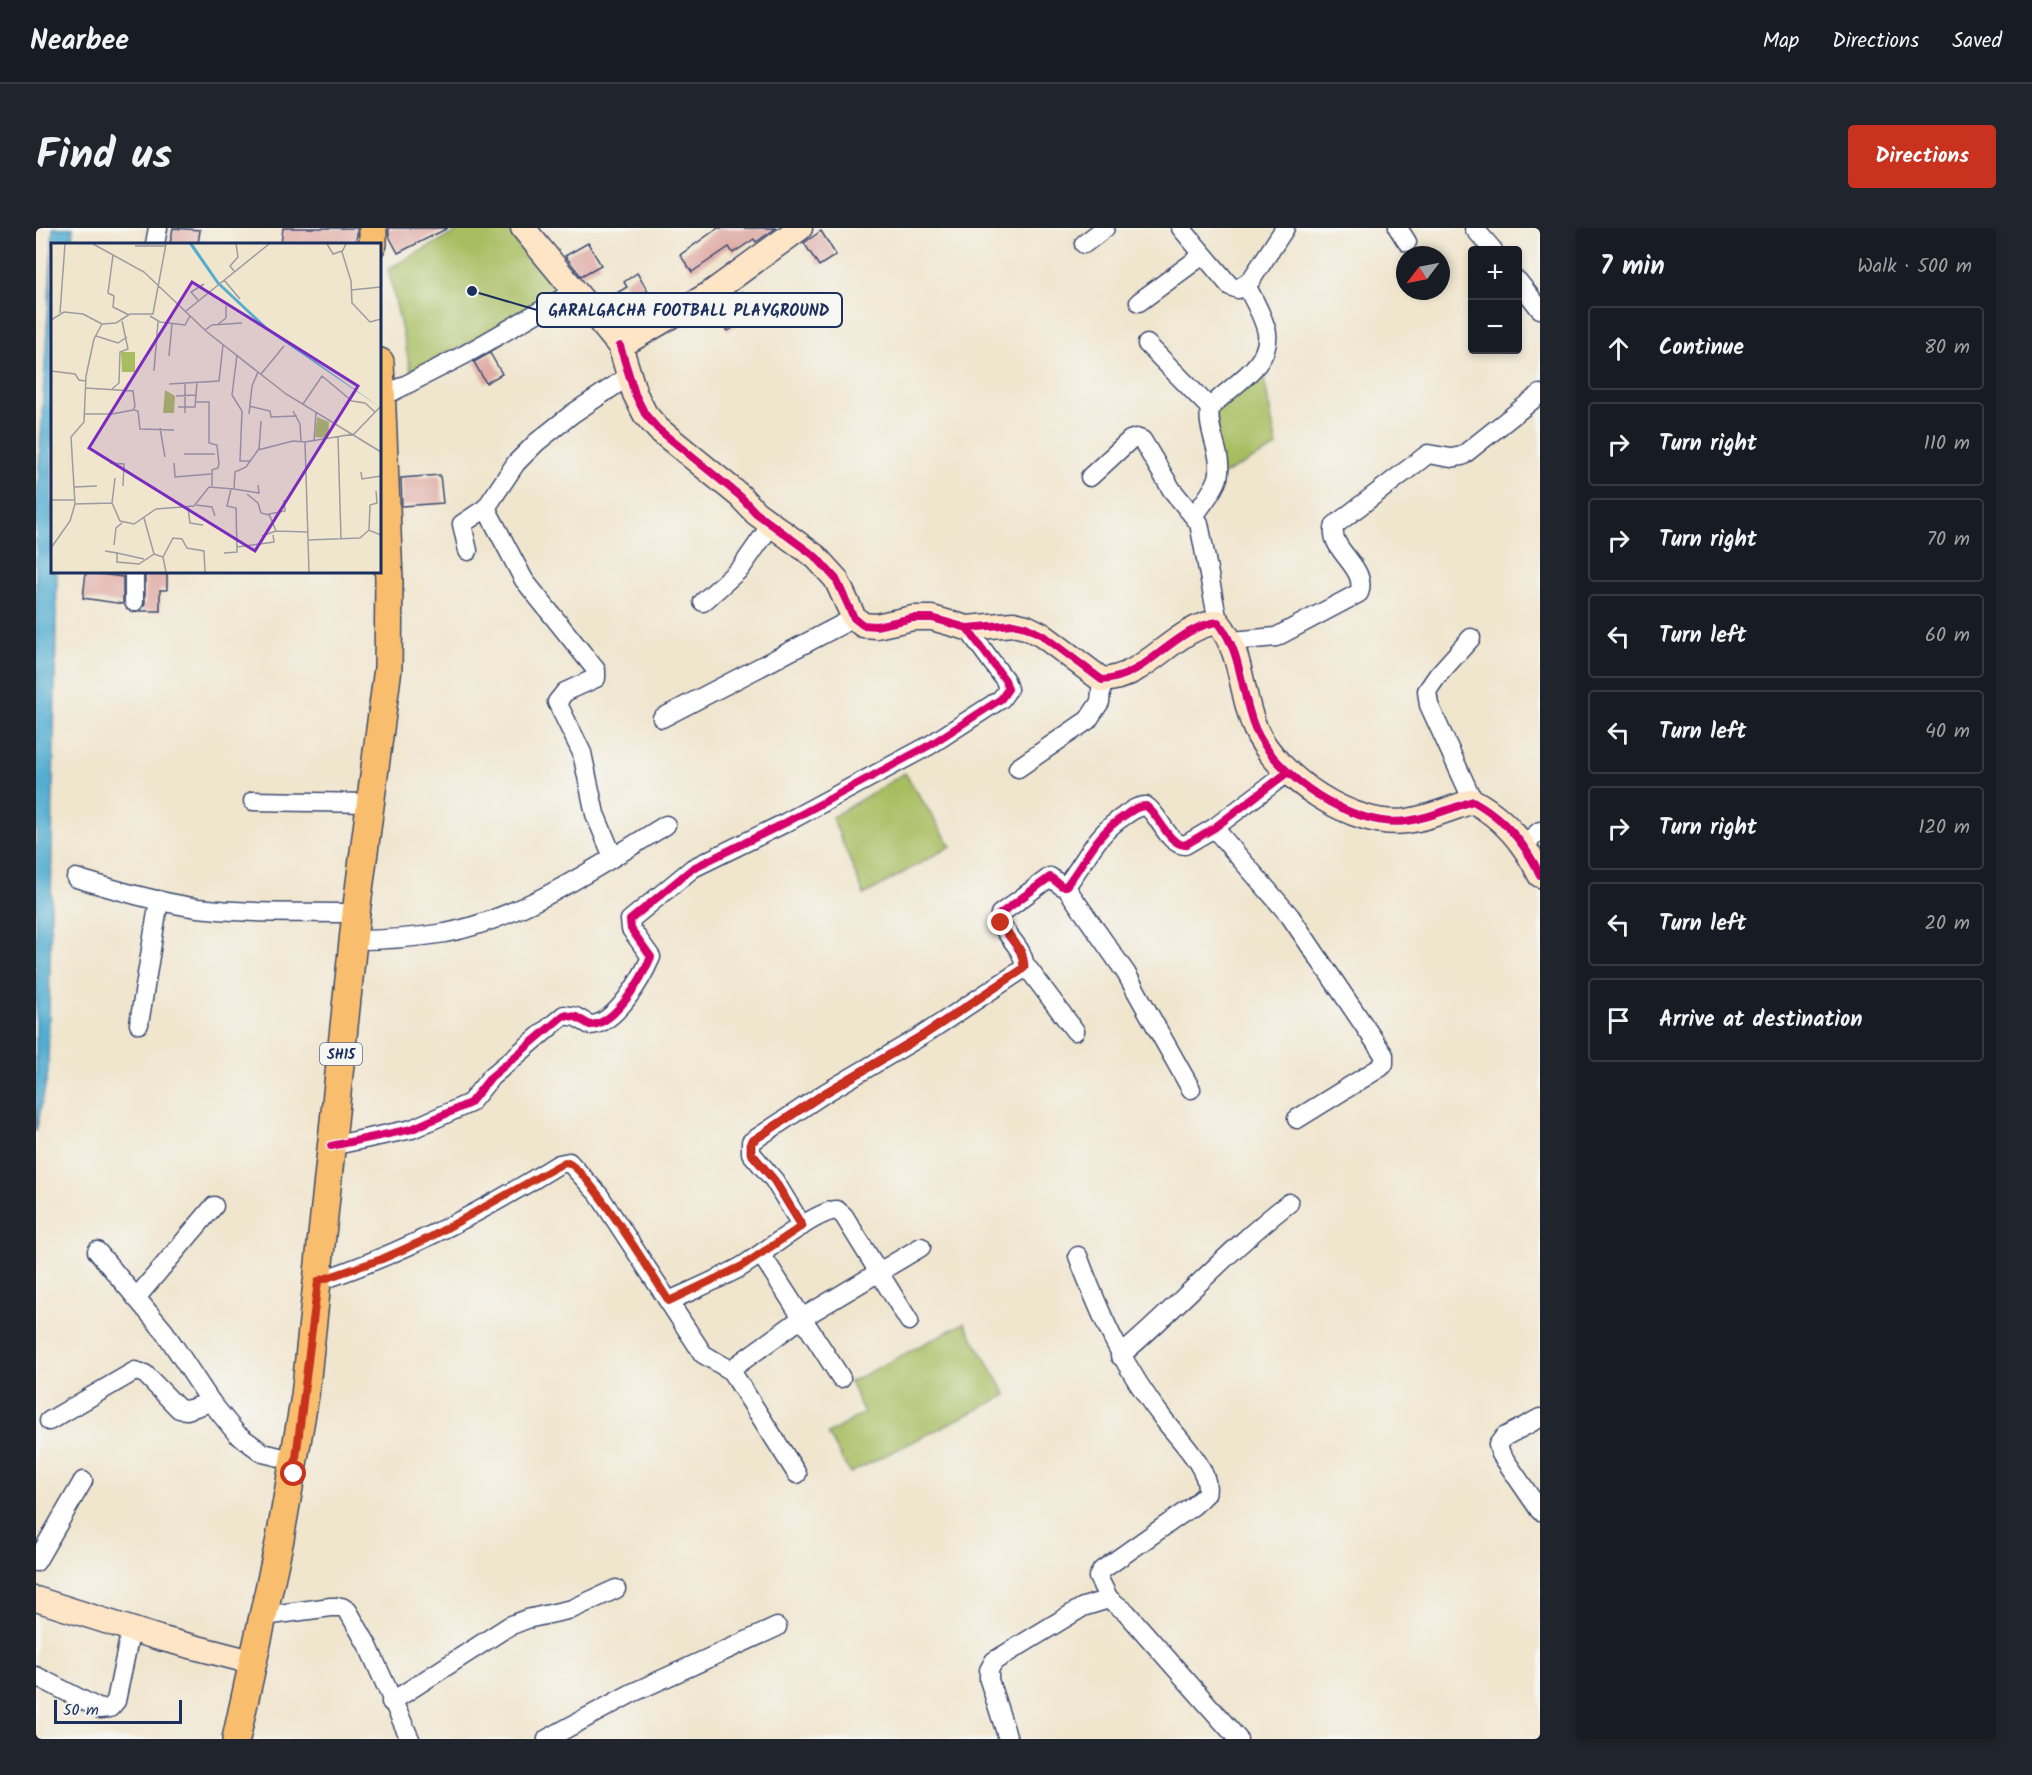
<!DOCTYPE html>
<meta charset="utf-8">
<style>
:root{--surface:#171b24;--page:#20242c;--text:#f1f3f6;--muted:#9ea1a6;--line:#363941;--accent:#c8321e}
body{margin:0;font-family:Kalam,sans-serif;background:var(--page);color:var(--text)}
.controls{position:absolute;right:18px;top:18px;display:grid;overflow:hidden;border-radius:6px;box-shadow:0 3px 9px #0003}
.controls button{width:54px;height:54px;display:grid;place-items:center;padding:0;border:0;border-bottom:2px solid var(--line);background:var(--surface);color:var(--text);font:30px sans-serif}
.compass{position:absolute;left:1360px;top:18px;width:54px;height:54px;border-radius:50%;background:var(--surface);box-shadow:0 3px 9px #0003;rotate:238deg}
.scale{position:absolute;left:18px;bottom:15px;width:128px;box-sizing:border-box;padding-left:6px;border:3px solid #1b2f5e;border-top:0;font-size:16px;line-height:21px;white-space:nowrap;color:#1b2f5e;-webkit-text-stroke:4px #f6f6f2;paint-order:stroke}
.stop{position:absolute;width:18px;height:18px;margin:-14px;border:4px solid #c8321e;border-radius:50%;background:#fff}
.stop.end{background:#c8321e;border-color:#fff;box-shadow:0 2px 6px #0008}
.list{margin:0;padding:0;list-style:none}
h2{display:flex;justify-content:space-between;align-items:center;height:78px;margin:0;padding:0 24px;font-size:26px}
h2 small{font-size:20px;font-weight:400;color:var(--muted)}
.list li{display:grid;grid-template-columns:39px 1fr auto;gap:18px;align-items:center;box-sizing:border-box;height:84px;margin:0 12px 12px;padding:0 12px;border:2px solid var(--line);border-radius:6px}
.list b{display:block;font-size:22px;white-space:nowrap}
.list em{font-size:20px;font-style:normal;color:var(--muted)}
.icon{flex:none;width:33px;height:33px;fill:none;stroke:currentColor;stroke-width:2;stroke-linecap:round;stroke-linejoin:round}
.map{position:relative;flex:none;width:1504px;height:1511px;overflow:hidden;border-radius:6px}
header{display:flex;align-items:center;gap:36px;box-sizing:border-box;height:84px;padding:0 30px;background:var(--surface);border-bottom:2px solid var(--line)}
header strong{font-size:28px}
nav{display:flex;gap:33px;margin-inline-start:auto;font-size:21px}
.intro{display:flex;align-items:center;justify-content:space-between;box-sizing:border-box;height:144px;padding:0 36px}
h1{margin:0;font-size:42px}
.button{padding:15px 27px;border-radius:6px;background:var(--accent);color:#fff;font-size:21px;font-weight:700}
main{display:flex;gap:36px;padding:0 36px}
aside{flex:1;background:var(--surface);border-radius:6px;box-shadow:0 3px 9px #0003}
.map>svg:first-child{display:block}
.green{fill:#a8bd61;stroke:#627660;stroke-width:1.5}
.water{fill:#53add0;stroke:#376e97;stroke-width:1.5}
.building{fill:#e0ada7}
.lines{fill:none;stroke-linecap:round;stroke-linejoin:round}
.street-casing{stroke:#3b4a6f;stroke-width:21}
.secondary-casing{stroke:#3b4a6f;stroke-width:27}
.primary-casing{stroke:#3b4a6f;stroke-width:30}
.street{stroke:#fff;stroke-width:18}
.secondary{stroke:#fde5c5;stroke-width:24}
.primary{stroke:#f9be6d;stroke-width:27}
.cycleway-casing{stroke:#f6f6f2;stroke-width:11}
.cycleway{stroke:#d6006c;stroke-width:8}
.route{stroke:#c8321e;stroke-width:8}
.labels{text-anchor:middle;stroke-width:6;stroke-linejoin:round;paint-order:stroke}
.shield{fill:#f6f6f2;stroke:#5d6b8a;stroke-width:1.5}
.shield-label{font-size:14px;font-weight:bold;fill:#1b2f5e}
.inset-road{fill:none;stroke:#9b9ca1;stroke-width:1.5}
.view{fill:#7b2cbf;fill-opacity:0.15;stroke:#7b2cbf;stroke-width:3}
.inset-edge{fill:none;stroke:#1b2f5e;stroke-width:3}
.leader{fill:none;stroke:#1b2f5e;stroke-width:2}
.callout-dot{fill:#1b2f5e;stroke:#f6f6f2;stroke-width:2}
.callout{fill:#f6f6f2;stroke:#1b2f5e;stroke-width:2}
.callout-label{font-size:16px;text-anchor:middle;font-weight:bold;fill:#1b2f5e}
</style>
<header>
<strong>Nearbee</strong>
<nav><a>Map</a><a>Directions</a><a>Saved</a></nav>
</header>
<div class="intro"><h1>Find us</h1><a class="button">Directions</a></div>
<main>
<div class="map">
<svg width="1504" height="1511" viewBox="0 0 1504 1511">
<rect width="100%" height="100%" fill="#f6f6f2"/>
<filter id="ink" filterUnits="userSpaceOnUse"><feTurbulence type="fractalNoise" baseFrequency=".0167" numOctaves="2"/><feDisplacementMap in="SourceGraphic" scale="12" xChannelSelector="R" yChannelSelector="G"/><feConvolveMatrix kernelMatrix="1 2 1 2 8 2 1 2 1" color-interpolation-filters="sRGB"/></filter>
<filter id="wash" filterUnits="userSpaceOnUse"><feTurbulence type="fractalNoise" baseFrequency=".008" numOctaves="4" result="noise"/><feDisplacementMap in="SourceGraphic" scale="24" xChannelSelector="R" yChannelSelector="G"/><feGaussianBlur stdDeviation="1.35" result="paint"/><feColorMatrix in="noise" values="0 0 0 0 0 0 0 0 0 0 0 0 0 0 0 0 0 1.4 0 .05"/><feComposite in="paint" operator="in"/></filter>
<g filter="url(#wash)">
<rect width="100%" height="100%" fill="#f0e5cd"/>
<g class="green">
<path d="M427,0H473L519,55L511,72L436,114L375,143L352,41Z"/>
<path d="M1226,140L1241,219L1178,251L1162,175Z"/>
<path d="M869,545L915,618L828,667L796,589Z"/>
<path d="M928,1095L971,1167L814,1245L792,1206L828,1185L814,1154Z"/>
</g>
<path class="water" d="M17,0H37L36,16H16V344H21L12,844L0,904V288Z"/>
<g id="blocks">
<g class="building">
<path d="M137,0L164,2L162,16H134Z"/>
<path d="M247,0H321V7L319,16H245Z"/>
<path d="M353,0H412L362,25L353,8Z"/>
<path d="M682,0H740L720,14L718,11L697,25L693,19L656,44L644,27Z"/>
<path d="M785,3L800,27L783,38L768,15Z"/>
<path d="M552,15L565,37L545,48L529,28Z"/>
<path d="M601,45L612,63L577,86L566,74L591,59L588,54Z"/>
<path d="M706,64L720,84L692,103L678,82Z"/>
<path d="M454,125L466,146L450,155L438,134Z"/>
<path d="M404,247L407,275L366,278L365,250Z"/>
<path d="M50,344L87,349V376L47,370Z"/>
<path d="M109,346H131V362H124V383H104L109,375Z"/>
</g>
</g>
</g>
<g filter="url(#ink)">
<use href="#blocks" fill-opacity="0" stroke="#3b4a6f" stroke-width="1.5"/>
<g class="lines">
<defs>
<g id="street">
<path d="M1145,0L1194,58L1202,61L1215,52L1249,0"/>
<path d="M1362,0L1371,14"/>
<path d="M1438,0L1457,22"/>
<path d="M119,16L122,0"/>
<path d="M1048,16L1069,0"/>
<path d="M1482,53L1504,81"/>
<path d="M1103,74L1167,27"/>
<path d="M1111,116L1174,180"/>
<path d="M346,169L428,127L541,62"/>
<path d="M1054,249L1094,212L1100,210L1106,212L1136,262L1163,295L1182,394"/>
<path d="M450,280L488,352L560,442V450L529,464L521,474L546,525L559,586L577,629"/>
<path d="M1159,287C1166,276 1178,263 1182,250C1188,227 1170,203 1174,180C1194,157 1235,139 1231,105C1228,89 1217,71 1210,57"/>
<path d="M432,323L426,296L450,280L480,235L501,214L536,186L593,148"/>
<path d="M98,374V344"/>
<path d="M667,374L705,340L735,297"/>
<path d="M1435,410L1402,447L1391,463L1393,477L1437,573"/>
<path d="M1196,413L1240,409L1323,365C1333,339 1290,321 1299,297L1392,226L1415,230L1426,228L1504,166"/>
<path d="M626,490L818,390"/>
<path d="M982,540L1052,492L1064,474L1066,452"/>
<path d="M217,573L334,575"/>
<path d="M1178,600L1254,688L1348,827V836L1345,839L1261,891"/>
<path d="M1487,617L1504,603"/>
<path d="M40,650C80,662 121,674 162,680C214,686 267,684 320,685"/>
<path d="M1029,658L1090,745L1155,861"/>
<path d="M317,712C348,712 378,710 409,705C485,691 564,637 630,597"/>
<path d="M988,735L1039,803"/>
<path d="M103,796L123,672"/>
<path d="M295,918L376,901L434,875L455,849L528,787L540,789L554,797C579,797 606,750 615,729L595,701L594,692L657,640L749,595L894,517L965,471L972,461L969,452L931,400"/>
<path d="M766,998L738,952L715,925V914L789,865L887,807L984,743L988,739C989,717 963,706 964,686L1014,649L1026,658H1030C1051,631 1059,607 1088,588C1095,583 1101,578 1110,578C1124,587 1131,616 1149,617L1178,600L1252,544"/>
<path d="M61,1023L128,1103L175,1174L201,1206L227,1225L260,1233"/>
<path d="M725,1026L805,1150"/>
<path d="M1042,1028C1065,1089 1088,1141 1129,1193C1142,1210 1177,1244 1170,1266L1157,1278L1066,1342L1062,1349L1073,1371"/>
<path d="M283,1053C368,1025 446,984 523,936L533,934L563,967L667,1126L694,1142L701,1152L761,1246"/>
<path d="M100,1070L178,978"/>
<path d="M633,1073C657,1062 681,1052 705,1039C727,1026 779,983 801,982L808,988L873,1093"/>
<path d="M1084,1128C1142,1079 1193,1021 1253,975"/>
<path d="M694,1142L766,1090L885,1019"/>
<path d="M1504,1190L1468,1209L1462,1217L1465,1226L1504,1283"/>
<path d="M13,1193L99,1143L109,1146L143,1181L151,1182L175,1174"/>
<path d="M0,1334L47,1253"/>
<path d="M228,1388L295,1379H306L312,1383L332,1418L374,1511"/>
<path d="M0,1448L64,1481L74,1480L80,1473L95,1401"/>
<path d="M355,1474L473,1398L491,1391L536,1381L580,1361"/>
<path d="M511,1511L596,1465L741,1399"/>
<path d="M972,1511L953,1452V1442L958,1433L1047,1379L1073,1371L1090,1384L1202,1511"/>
</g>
<g id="secondary">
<path d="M487,0L584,118L675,65L764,0"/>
<path d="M584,118L599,166L609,186L622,201L704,268L720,285L780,329L800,351L818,390L827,397L840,398L877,390H896L931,400L977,396L990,399L1006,407L1066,452C1111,450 1138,399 1182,394C1207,426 1204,464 1219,500C1240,549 1318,601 1371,593C1393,590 1416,580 1437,573C1468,590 1489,615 1504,647"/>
<path d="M0,1371L123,1410L216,1434"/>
</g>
<g id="primary">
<path d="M337,0V16"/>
<path d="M200,1511L244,1311L269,1168L320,685L352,440L353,352L344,134"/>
</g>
</defs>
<use href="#street" class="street-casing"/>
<use href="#secondary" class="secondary-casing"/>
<use href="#primary" class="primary-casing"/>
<use href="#street" class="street"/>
<use href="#secondary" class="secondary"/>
<use href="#primary" class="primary"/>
<defs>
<g id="cycleway">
<path d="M584,118L599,166L609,186L622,201L704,268L720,285L780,329L800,351L818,390L827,397L840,398L877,390H896L931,400L977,396L990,399L1006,407L1066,452C1111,450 1138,399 1182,394C1207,426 1204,464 1219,500C1240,549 1318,601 1371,593C1393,590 1416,580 1437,573C1468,590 1489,615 1504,647"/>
<path d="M295,918L376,901L434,875L455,849L528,787L540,789L554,797C579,797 606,750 615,729L595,701L594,692L657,640L749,595L894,517L965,471L972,461L969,452L931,400"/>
<path d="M766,998L738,952L715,925V914L789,865L887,807L984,743L988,739C989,717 963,706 964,686L1014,649L1026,658H1030C1051,631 1059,607 1088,588C1095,583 1101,578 1110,578C1124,587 1131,616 1149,617L1178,600L1252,544"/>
</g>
</defs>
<use href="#cycleway" class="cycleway-casing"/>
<use href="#cycleway" class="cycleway"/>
</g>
</g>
<g class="lines" filter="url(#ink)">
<path class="route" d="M258,1246L282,1053L346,1031L391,1011L529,934C548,934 619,1052 633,1073L706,1038L766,998L738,952L715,925V914L789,865L888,807L984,743L988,739L985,723L965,695"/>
</g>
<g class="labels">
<rect class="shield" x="284" y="815" width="42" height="22" rx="4.5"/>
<g class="shield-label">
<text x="305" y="831">SH15</text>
</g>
</g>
<g transform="translate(15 15)">
<rect width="330" height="330" fill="#f0e5cd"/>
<path d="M70,109H84V129H71ZM114,147L124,153L123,170H112ZM266,174L278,179L277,195L264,194Z" fill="#a8bd61"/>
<path d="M138,1H142L168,39L216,84L330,165L214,86L166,41Z" fill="#53add0"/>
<path class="inset-road" d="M42,1L93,29L156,89L235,151L330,209M276,1L282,11L291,8M295,1L291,9L300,38L301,60L319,79L330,76M84,3H115M62,12L57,50L63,53L62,64L78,72M183,28L179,23L187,14L185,1M173,37L189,56M300,47L330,44M147,57L140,49L153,41M135,68L218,1M9,70L14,1M99,73L109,79L134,82L139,73M0,77L13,69L32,71L51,81M51,81L65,80L79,71H102L115,1M166,82L175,75V63M154,87L161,82L191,80M45,93L67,100L76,94M186,112L181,152L191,168L189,218H199M118,113L121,81M0,128L24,131L28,137L35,138M103,128L107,79M210,131L233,103M118,141L168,138L172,102M134,141V170M61,146L68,140L69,109L77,106L71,78M125,153L145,152M145,159H158V200L166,202L168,221L167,225L161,227V243M252,161L271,133L301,158L314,160L324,169M198,163L219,168L220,174L246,173M127,164H144L146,139M83,167L87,168L89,186L123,187M242,168L249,181L250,198M34,171H61L82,167L84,163L82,148L34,145M198,171L201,143L207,129M109,185L114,214M287,194L290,296M263,198L265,169M208,206L210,178M133,211H164M59,220L73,221L72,243M123,220L124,234L160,231M310,229L311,236L330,233M23,244L46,243M183,246L208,250L207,242M196,251L207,260L210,270L218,272M0,257H24M61,260L64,235M24,261L20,194L33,179L35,133L43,96L51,81M145,262L161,264L164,273M137,264L139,280L152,282M318,287L319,262L326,260L325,248M225,288L218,271L234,268L233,257M211,293L225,288L257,289M257,297L309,295L318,287L330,292M63,302L65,285L71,280M186,304L223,299L222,292M0,305L19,278L24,261L61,260L69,278L83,281L105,266L143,263L158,244L183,246L184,229L195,224L207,207L242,198L254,199M54,308L66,310V319L88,321L103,311L93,275M66,310L93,316M173,310L186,309L185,265L176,263L180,246M103,311L112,314L115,329M112,314L122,295L131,296L136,305L153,308L154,329M258,329L254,199L303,191L330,163"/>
<path class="view" d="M141,39L307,143L204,308L38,205Z"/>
<rect width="330" height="330" class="inset-edge"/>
</g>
<path class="leader" d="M436 63L501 82"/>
<circle class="callout-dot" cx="436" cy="63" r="6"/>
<rect class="callout" x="501" y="65" width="305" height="34" rx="6"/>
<g class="callout-label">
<text x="653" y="88">GARALGACHA FOOTBALL PLAYGROUND</text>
</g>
</svg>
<div class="controls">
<button>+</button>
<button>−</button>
</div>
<svg class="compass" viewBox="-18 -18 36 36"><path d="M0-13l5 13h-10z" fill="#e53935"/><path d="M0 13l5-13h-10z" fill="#9ea1a6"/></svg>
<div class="scale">50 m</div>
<div class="stop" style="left:258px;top:1246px"></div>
<div class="stop end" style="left:965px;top:695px"></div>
</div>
<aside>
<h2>7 min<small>Walk · 500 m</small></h2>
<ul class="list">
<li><svg class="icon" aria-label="ahead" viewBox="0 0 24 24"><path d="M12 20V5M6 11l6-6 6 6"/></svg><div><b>Continue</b></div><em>80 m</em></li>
<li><svg class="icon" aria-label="right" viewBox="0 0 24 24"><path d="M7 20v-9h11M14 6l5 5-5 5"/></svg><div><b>Turn right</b></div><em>110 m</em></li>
<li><svg class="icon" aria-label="right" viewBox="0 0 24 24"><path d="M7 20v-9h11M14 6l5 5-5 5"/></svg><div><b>Turn right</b></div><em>70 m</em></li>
<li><svg class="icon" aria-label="left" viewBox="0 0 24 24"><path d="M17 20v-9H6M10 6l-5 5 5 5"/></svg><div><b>Turn left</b></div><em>60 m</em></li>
<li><svg class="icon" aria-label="left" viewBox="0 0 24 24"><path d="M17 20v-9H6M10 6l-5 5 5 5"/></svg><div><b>Turn left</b></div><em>40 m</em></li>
<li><svg class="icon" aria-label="right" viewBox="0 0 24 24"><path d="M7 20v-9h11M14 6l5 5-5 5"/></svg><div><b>Turn right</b></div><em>120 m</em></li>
<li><svg class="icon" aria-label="left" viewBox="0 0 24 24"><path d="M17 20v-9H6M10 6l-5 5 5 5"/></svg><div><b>Turn left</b></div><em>20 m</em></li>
<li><svg class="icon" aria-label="arrive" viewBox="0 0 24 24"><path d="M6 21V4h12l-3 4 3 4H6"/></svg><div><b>Arrive at destination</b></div></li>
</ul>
</aside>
</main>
